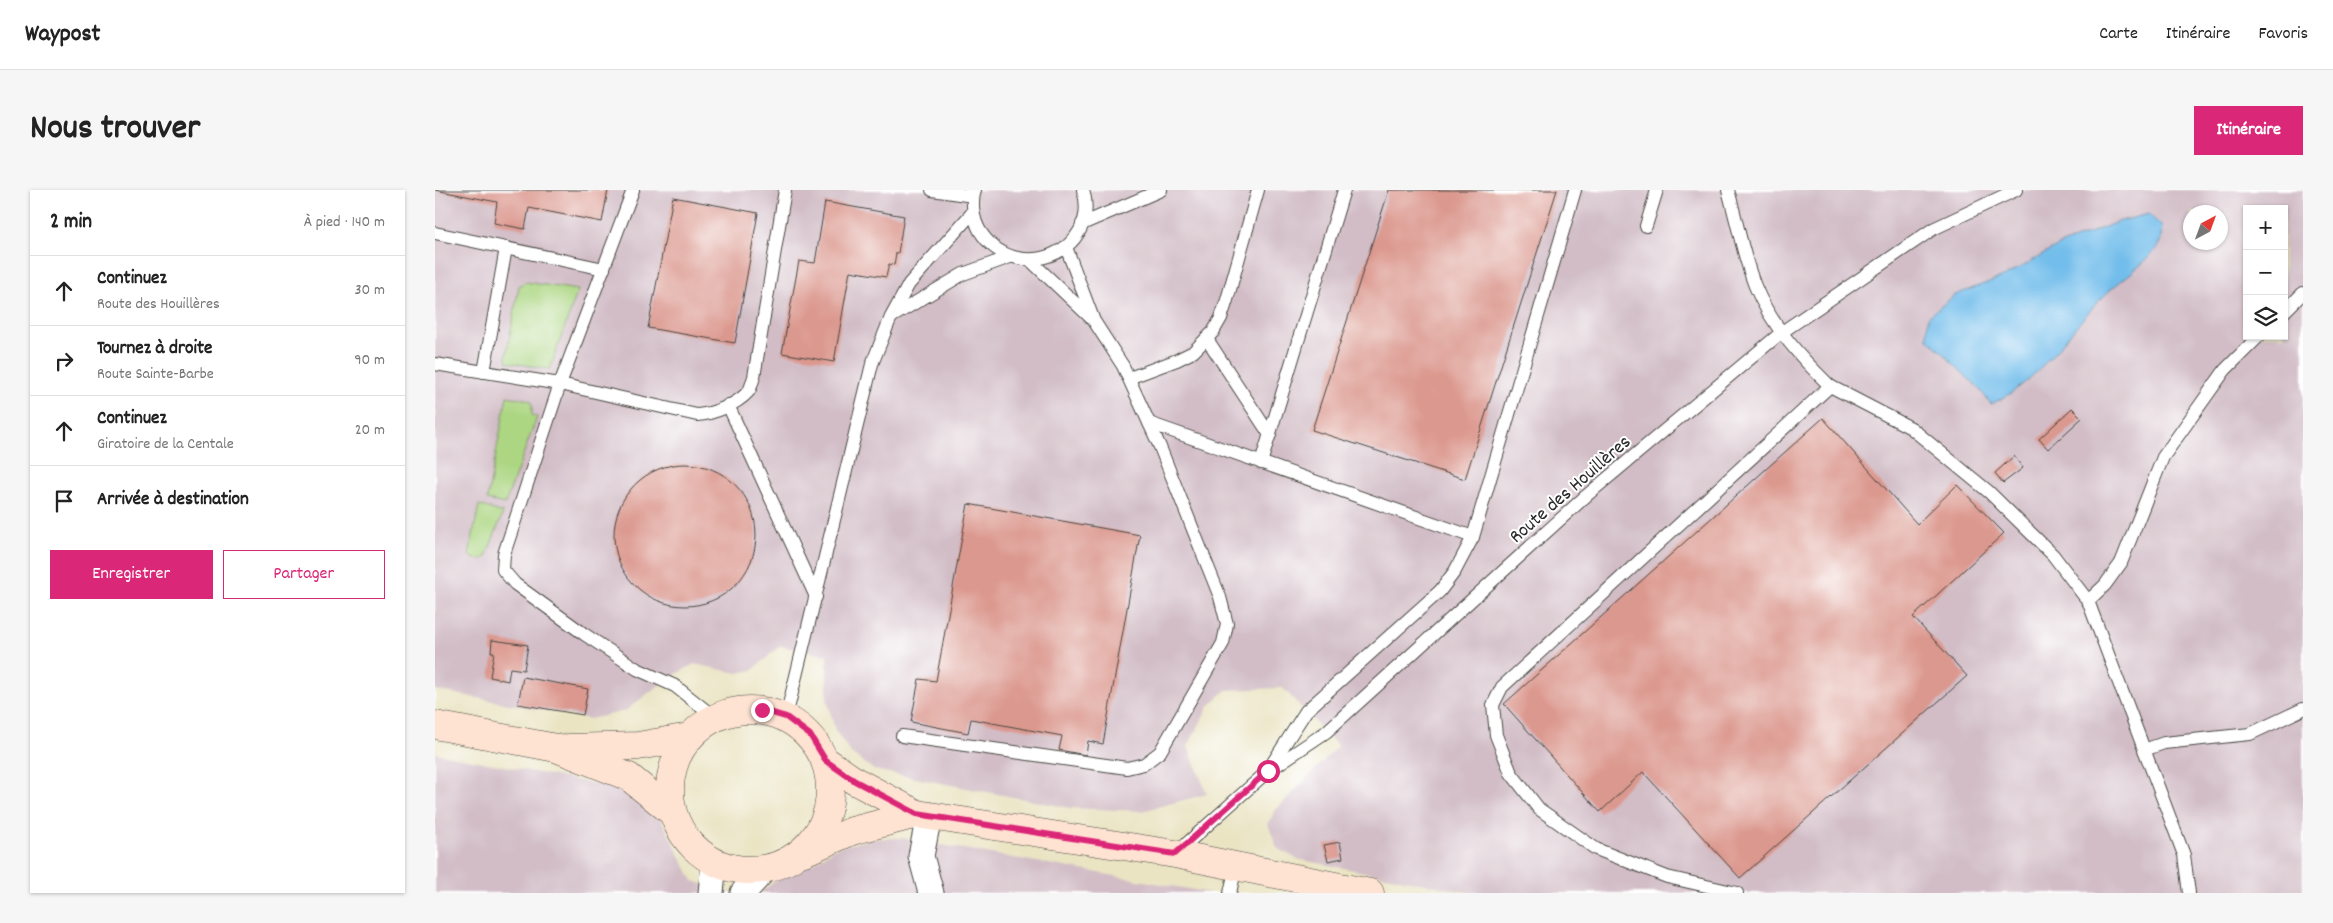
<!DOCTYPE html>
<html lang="fr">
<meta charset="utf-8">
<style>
:root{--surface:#fff;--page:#f6f6f6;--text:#222;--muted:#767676;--line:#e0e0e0;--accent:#db2777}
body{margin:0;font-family:Dekko,sans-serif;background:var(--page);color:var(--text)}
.controls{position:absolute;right:15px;top:15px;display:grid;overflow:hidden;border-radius:0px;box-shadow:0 1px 4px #0004}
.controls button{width:45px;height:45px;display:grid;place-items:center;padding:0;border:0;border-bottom:1px solid var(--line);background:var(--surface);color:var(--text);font:25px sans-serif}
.compass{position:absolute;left:1748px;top:15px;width:45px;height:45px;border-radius:50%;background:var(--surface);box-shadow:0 1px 4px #0004;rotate:41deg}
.stop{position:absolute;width:15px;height:15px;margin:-11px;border:4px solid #db2777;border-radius:50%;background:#fff}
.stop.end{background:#db2777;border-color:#fff;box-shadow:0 1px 5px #0008}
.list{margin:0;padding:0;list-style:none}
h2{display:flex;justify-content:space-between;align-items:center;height:65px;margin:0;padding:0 20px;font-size:21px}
h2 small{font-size:16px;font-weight:400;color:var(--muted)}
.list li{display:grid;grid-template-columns:32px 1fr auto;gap:15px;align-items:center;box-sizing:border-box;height:70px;padding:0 20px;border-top:1px solid var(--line)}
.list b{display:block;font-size:19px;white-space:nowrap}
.list p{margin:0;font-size:16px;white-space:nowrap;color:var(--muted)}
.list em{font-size:16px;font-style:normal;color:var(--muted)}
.actions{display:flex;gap:10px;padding:15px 20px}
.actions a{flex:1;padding:11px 0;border:1px solid var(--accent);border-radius:0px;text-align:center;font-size:18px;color:var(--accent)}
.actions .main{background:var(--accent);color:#fff}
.icon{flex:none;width:28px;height:28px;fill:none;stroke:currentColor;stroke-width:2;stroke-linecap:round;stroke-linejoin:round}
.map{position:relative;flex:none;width:1868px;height:703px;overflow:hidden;border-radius:0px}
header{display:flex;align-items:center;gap:30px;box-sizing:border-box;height:70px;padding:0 25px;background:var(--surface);border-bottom:1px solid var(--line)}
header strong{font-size:24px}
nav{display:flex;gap:28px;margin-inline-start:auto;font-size:18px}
.intro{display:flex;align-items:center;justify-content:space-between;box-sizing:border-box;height:120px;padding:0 30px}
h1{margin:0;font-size:35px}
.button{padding:12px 22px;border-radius:0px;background:var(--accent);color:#fff;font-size:18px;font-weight:700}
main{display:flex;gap:30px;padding:0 30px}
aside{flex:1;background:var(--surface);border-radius:0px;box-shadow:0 1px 4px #0004}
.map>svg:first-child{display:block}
.industrial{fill:#d2bdc6;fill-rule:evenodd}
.green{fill:#acd682;stroke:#6c8056}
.water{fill:#72bdeb;stroke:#4e748b}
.building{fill:#db988e}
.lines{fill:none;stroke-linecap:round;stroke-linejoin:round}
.lane-casing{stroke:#484742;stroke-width:14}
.street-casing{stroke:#484742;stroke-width:27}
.secondary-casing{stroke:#484742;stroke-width:29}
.lane{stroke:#fff;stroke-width:12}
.street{stroke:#fff;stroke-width:25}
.secondary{stroke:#fee3d2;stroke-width:28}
.route{stroke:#db2777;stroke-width:6}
.labels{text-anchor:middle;stroke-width:4;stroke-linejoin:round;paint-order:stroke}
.street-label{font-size:20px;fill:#2b2b2b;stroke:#fff}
</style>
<header>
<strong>Waypost</strong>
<nav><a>Carte</a><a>Itinéraire</a><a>Favoris</a></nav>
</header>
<div class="intro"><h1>Nous trouver</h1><a class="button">Itinéraire</a></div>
<main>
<aside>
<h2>2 min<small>À pied · 140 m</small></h2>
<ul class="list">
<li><svg class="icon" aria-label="ahead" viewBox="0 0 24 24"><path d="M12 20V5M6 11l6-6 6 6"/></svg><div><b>Continuez</b><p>Route des Houillères</p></div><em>30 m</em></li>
<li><svg class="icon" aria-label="right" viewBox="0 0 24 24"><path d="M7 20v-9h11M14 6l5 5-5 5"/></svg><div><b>Tournez à droite</b><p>Route Sainte-Barbe</p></div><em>90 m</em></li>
<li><svg class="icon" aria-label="ahead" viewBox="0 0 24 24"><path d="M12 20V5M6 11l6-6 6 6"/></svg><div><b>Continuez</b><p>Giratoire de la Centale</p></div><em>20 m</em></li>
<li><svg class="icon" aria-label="arrive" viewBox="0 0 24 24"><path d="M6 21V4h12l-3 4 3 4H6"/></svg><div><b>Arrivée à destination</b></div></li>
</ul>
<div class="actions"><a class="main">Enregistrer</a><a>Partager</a></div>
</aside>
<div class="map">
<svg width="1868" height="703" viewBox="0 0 1868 703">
<rect width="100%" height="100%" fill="#fff"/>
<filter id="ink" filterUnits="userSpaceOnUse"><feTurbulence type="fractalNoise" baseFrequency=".02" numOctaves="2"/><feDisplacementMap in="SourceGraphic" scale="10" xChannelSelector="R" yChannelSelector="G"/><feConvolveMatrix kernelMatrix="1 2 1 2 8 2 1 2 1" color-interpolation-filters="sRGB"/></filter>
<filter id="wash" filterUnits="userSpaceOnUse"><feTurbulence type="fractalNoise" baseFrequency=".0096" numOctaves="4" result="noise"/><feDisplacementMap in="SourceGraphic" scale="20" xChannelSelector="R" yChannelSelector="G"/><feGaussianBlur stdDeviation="1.12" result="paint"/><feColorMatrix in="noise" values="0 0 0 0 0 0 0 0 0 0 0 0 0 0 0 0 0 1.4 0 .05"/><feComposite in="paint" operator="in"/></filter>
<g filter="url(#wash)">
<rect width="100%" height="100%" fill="#eae4c3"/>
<g class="industrial">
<path d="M0,0H1868V703H1037L862,669L842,658L833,634L840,621L903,556L848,498L791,500L774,516L753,556L772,604L707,621L635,618L439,580L416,563L400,540L392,510V465L345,456L318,480L302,483L259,474L231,490L190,521L155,529L0,500ZM1812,19H1849V146H1812ZM1756,22H1786V52H1756Z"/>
<path d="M0,563L172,596L222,621L258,691L298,703H0Z"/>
<path d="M467,648L776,703H325L344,688L377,674L400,658L437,649Z"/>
</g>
<g class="green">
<path d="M91,92L143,100L115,179L72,172L71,167L84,96Z"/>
<path d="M72,206L95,210L97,215V225L102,227L70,314L52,310Z"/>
<path d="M44,315L68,323L51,367C44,371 40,370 34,365Z"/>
</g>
<path class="water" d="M1714,24L1727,37C1726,41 1727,48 1725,52C1717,70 1685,90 1671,104C1632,141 1606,192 1556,214L1545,200L1492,148L1493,127L1520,105L1570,86L1627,54L1685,31Z"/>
<g id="blocks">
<g class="building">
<path d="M0,0H173L167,32L94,18L90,39L59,33L62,12Z"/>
<path d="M954,0H1122L1030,289L877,240Z"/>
<path d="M238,7L323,23L300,153L213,138Z"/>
<path d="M390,12L469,26L463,63H461L459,75L454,74L451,87L415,81L399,172L347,163L364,71L380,73Z"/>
<path d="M1637,218L1647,228L1613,259L1604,249Z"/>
<path d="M1388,228L1482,334L1522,295L1569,343L1478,427L1532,486L1305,688L1208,582L1165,622L1069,514Z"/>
<path d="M1579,266L1588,278L1568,293L1560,283Z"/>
<circle cx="250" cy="345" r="71"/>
<path d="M533,314L705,345L668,554L653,551L651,565L624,560L627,546L536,529L533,543L476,532L484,489L501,491Z"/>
<path d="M57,450L93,455L89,480L75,478L73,491L55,487L59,462H56Z"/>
<path d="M88,487L153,499L148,525L83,514Z"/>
<path d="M905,652L908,668L893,671L889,655Z"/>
</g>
</g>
</g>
<g filter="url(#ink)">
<use href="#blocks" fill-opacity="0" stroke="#484742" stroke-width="1"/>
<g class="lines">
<defs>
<g id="lane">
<path d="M198,0L125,194L69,364L68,380L80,394L149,444L202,479L240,496L279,527"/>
<path d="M497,0L538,6"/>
<path d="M540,0C536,13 538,29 545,41C580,97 667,62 648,0"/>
<path d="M1293,0C1302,31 1308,66 1320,96C1336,135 1365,167 1395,196"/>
<path d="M647,34L726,0"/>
<path d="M1211,36L1222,0"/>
<path d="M0,43L169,79"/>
<path d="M596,71L656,128"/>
<path d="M1849,122L1868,103"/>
<path d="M458,126L528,84L575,67"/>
<path d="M772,149L835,245"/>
<path d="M0,174L125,194L262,225C278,224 301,215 313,202C316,199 317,192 319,187L350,0"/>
<path d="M49,182L71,58"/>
<path d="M694,188L742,170L758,162L778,142L786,128L792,110L823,0"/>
<path d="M293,215L381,407"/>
<path d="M714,233L1038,347"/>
<path d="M826,273L909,0"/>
<path d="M1653,411L1670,395L1686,373L1728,267L1790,180L1824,146"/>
<path d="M351,527L437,174L456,127L474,94L538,22"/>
<path d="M467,546L692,578L709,574L725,562L788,453L792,434L785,407L725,257L688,176L659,131L631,57"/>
<path d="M1709,560L1729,553L1815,544L1868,519"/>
<path d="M835,577L871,521L1005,401L1020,381L1038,347L1140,0"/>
<path d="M740,664L833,581L891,542L1151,306L1347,142L1498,39L1581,0"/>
<path d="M795,703L801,676"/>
<path d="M1302,703L1232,687L1161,659L1104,619L1076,583L1061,545L1058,515L1067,497L1395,196L1476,238L1554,302L1618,365L1653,411L1749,665L1754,703"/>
</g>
<g id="street">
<path d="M494,626L486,666L496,703"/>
<path d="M276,703L279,672"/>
<path d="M308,703L328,681"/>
</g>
<g id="secondary">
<circle cx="315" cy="600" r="80"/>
<path d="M0,535L121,558L194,587L237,622"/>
<path d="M134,558L203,556L254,547"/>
<path d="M391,571L420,591L482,624L740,664L935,703"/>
<path d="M369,662L417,641L482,624"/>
</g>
</defs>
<use href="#lane" class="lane-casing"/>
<use href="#street" class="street-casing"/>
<use href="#secondary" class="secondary-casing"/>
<use href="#lane" class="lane"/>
<use href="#street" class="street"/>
<use href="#secondary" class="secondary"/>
</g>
</g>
<g class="lines" filter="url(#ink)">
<path class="route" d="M327,520L351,527L375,545L391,571L420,591L482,624L740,664L833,581"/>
</g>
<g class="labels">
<g class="street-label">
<text transform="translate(1134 298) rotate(-41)" y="7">Route des Houillères</text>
</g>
</g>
</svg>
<div class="controls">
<button>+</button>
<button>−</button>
<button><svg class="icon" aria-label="layers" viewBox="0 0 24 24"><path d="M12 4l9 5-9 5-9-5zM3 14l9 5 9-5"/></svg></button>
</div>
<svg class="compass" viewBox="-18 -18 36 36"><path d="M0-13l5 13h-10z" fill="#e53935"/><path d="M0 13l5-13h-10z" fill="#767676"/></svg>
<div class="stop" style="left:833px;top:581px"></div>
<div class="stop end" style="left:327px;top:520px"></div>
</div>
</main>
